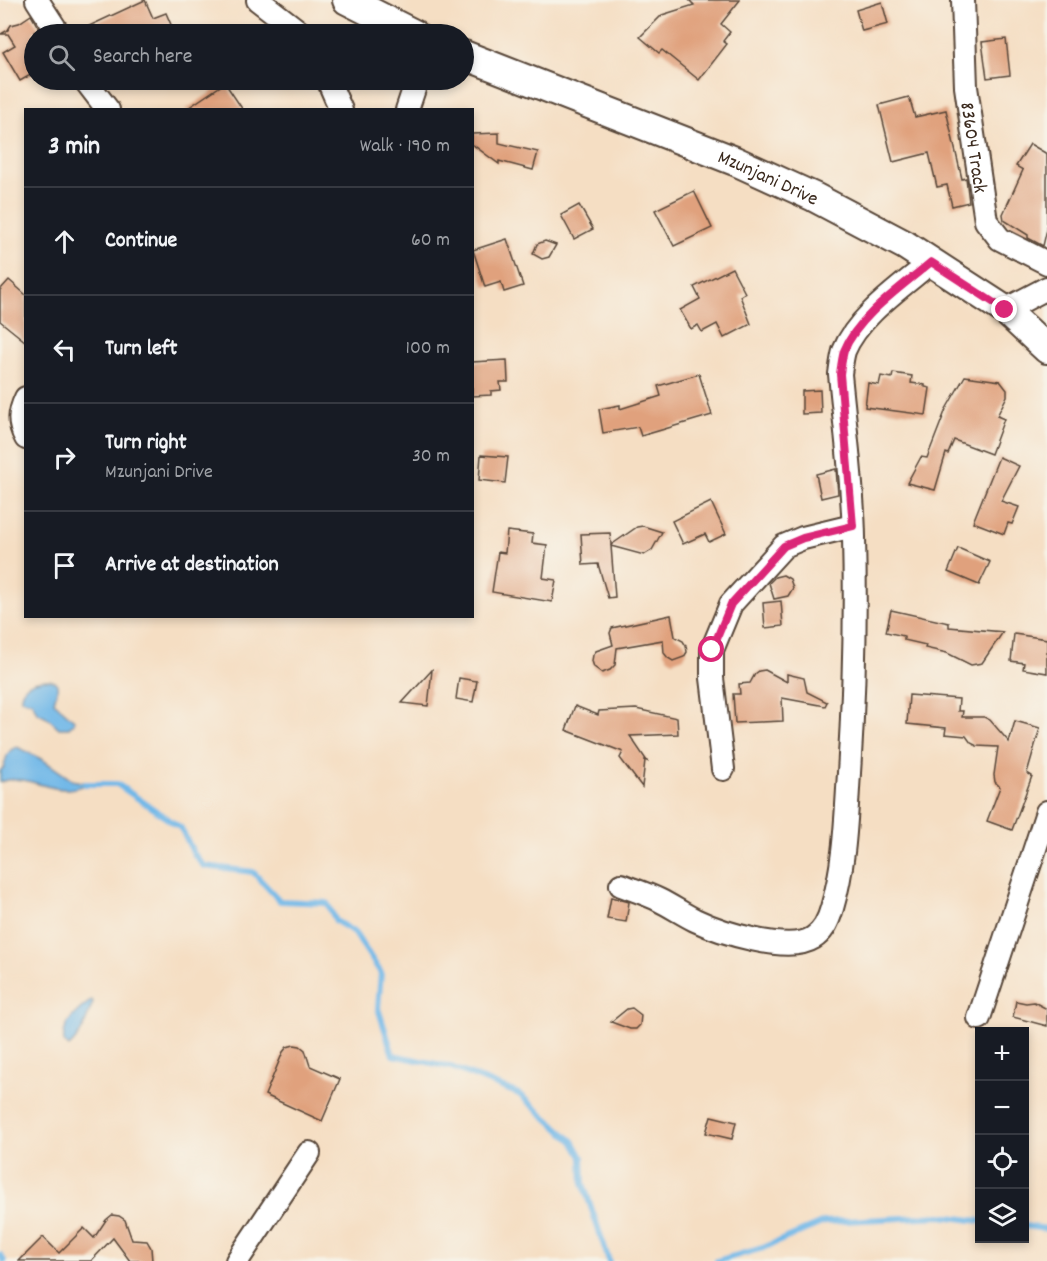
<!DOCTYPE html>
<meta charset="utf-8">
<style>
:root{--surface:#171b24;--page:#242831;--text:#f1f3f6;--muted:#9ea1a6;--line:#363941}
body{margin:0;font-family:Dekko,sans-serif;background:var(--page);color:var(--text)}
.controls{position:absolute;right:18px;bottom:18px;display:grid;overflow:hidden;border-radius:0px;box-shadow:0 3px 9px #0003}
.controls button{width:54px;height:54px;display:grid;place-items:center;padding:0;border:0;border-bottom:2px solid var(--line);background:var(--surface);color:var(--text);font:30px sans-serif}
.stop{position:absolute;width:18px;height:18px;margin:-14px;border:4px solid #db2777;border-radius:50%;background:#fff}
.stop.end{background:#db2777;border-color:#fff;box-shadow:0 2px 6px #0008}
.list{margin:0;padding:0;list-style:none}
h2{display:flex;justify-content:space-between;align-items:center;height:78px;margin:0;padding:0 24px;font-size:26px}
h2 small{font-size:20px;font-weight:400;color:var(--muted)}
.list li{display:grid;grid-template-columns:39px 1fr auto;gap:18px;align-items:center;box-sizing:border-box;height:108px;padding:0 24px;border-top:2px solid var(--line)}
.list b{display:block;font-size:22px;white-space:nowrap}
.list p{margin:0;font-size:20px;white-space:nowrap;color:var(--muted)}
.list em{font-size:20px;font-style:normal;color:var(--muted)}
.icon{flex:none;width:33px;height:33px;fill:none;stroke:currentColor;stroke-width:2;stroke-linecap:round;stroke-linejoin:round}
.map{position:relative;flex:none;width:1047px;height:1261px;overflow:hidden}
.search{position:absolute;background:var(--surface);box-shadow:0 3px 9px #0003;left:24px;top:24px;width:450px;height:66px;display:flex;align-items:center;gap:15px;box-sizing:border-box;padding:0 21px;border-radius:33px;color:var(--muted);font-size:22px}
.panel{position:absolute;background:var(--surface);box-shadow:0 3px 9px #0003;left:24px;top:108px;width:450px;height:510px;border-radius:0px}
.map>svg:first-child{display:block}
.water{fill:#71b8e8;stroke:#567183;stroke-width:1.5}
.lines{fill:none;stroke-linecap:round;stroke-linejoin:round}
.stream{stroke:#71b8e8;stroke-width:6}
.building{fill:#e0a17d}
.minor-casing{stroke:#574537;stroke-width:26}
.major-casing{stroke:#574537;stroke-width:32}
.minor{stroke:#fff;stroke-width:22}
.major{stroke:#fff;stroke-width:28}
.route{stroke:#db2777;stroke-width:8}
.labels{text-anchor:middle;stroke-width:6;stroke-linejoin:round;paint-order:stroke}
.street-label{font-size:20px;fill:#3b2a1e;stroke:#f7f3e8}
</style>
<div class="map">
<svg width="1047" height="1261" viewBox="0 0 1047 1261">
<rect width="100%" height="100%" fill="#f7f3e8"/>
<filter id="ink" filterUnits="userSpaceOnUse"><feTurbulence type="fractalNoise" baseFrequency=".0167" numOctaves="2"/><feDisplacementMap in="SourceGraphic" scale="12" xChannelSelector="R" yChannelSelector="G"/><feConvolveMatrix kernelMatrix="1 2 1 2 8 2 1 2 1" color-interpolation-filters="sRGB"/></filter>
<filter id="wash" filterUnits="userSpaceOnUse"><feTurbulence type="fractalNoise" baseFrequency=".008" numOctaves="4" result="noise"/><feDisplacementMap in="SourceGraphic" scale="24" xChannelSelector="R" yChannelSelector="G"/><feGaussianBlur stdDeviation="1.35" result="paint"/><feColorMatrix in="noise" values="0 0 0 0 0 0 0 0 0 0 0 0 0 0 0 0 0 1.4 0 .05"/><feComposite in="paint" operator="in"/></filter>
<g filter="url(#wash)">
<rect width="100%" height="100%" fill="#f5dec3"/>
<g class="water">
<path d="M44,680C63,679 57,690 54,702L74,720V723L69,728H59L47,717L37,712L32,702L21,699C20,686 33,681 44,680Z"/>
<path d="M17,747L43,760L72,780L91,784C83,785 75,789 67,789C44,790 24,773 0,782V771L4,767C6,758 7,750 17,747Z"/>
<path d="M92,1000L93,1002C87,1018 82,1036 69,1047L64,1042C61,1023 78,1010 92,1000Z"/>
</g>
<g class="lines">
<g class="stream">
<path d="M85,784H117L181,828L194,854L204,866L253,872L280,901L327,903L336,921L354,932L381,973L378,1008L393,1055L451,1067L519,1094L573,1141L582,1157L583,1183L609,1261"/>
<path d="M1024,1226L1047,1229"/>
<path d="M0,1255L4,1261"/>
<path d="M717,1261L763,1248L824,1222L941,1216L980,1221"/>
</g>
</g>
<g id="blocks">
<g class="building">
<path d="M145,0L153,18L166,13L175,34H72Z"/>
<path d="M689,0H740L721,24L730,32L723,41L727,44L699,80L662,50L659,53L640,37L662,15L694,5Z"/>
<path d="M882,2L888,24L862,31L856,10Z"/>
<path d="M31,15L39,29L34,32V73L20,81L3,52L15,45L8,34H1L8,30L11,25L19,23Z"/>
<path d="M1006,39L1010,75L987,78L982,42Z"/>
<path d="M225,83L243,110H185Z"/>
<path d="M909,97L915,117L946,110L962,179L966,178L969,202L952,206L947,185L937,187L929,153L893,162L879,105Z"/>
<path d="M499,133V143L538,152L533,170L499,161V164L472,144V134Z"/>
<path d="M1030,144L1047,154V229L1043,246L1028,238V235L1004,220L1003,214L1023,170L1016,166Z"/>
<path d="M694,191L712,228L674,246L655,210Z"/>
<path d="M579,205L593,229L574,239L561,215Z"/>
<path d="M507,239L523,286L504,292L501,282L485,287L473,250Z"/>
<path d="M545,241L556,245L549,257L542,259L533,254L537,244Z"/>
<path d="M732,268L745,293L740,296L751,324L724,338L717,324L702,332L698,325L691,329L680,310L700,299L694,287Z"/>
<path d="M9,280L26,295V342L0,321V290Z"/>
<path d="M507,360L508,382H500L501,390L491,391V395L472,396V362Z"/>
<path d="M893,373L912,376L911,383L925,385V387L930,388L926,415L865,407L868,383L879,385L881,376L892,378Z"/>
<path d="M699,374L712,415L641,436L638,427L603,433L599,409L620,405V409L661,396L658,386Z"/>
<path d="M965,376L1000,381L1007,390V396L997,416L1004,419L991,454L954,440L948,454L946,453L935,490L907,483L921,457L927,458L946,409Z"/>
<path d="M820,390L821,413L802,414V391Z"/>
<path d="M481,455L508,457L505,483L479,480Z"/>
<path d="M999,457L1019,466L1001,501L1019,507L1012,524L1008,523L1004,534L973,522Z"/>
<path d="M836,469L838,494L821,498L816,474Z"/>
<path d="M711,502L726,534L709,542L705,534L683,544L672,521Z"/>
<path d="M643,526L662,532L652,550L644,555L611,546L615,597L608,598L598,564L583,565L581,534L610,533L611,545L637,527Z"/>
<path d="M507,531L533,534L532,543L547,545L543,578L556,580L552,602L492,592L498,552L505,553Z"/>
<path d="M958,548L990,562L979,585L948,572Z"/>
<path d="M783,575L790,579L793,588L788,596L774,599L769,583L775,577Z"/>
<path d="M781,601L783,626L765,628L763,603Z"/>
<path d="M891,610L949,623V627L1003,632L982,663L971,665L947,653L925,648L926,645L904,640V636L886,632Z"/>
<path d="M671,615L675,637L683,641L686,646L687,652L684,657L673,661L668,658L664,653L663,640L617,648L615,665L610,670L602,673L594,667L592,661L593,655L596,651L613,645L610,633L612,628Z"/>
<path d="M1014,634L1047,639V673L1023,669L1024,663L1011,661Z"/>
<path d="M432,670L428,706L402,703Z"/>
<path d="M765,670L787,682V674L804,678L807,692L827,702L825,706L782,698L783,721L735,723L733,694H740L739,684L750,683L755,674L759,671Z"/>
<path d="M459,678L477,681L473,702L456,699Z"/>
<path d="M909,695L959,699L958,711H963L962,717H984L990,720L1009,742L1015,721L1040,728L1027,773L1032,776L1012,830L987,821L1000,787L995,782L994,775L998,747L977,746L971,743L966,736L945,734L946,728L907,724Z"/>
<path d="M575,706L598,715L599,711L636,709L677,718L678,734L630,736L647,761L645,760L642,787L620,758L623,752L566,730Z"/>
<path d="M611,897L629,902L626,922L607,919Z"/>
<path d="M1016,1001L1026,1003L1034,1002L1047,1009V1026L1013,1017Z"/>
<path d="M632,1008L641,1015L640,1025L636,1029H630L611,1022L627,1009Z"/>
<path d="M294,1045L300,1046L305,1050L310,1066L340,1079L322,1121L265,1095L283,1052L287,1047Z"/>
<path d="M711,1116L736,1122L732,1139L706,1133Z"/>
<path d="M112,1215L119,1216L125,1220L132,1240L147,1241L151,1248L152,1261H130L113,1238L91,1261H19L43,1237L59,1253L84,1228L94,1238L106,1220Z"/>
</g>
</g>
</g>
<g filter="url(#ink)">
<use href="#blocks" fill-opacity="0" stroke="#574537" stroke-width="1.5"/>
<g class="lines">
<defs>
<g id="minor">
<path d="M37,0L59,34"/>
<path d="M258,0L302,34"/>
<path id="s1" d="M963,0L966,87L986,221L1000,239L1047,263"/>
<path d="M85,80L108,110"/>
<path d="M328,80L341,110"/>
<path d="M407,110L417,80"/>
<path d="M1005,310L1047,288"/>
<path d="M26,398C19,413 18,423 26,438"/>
<path d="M723,769L712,678V650L731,604L784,546L803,538L853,526"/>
<path d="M621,885C634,890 647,894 659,900C671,906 683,914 695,920C720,932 788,954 813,938C823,932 829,919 832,908C845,864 846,818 849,773C854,695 856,615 854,537C853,483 845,428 840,374C841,367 842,358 844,351C858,316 903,286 931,262"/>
<path d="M979,1018L1047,812"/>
<path d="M237,1261L309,1153"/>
</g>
<g id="major">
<path d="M347,0L414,34"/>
<path id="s2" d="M464,55L735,161L814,197L905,245L1005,310L1047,349"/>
</g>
</defs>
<use href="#minor" class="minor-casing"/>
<use href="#major" class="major-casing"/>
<use href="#minor" class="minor"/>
<use href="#major" class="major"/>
</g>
</g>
<g class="lines" filter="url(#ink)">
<path class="route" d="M712,650L731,604L784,546L803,538L853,526L840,374C841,367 842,358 844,351C858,316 903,286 931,262L1005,310"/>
</g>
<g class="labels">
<g class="street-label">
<text dy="7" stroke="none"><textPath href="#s1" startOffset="148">83604 Track</textPath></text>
<text dy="7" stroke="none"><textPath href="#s2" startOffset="328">Mzunjani Drive</textPath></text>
</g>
</g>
</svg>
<div class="controls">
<button>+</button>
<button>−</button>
<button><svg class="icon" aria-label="locate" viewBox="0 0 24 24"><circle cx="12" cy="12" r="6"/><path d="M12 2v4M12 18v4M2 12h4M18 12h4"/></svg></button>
<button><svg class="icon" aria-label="layers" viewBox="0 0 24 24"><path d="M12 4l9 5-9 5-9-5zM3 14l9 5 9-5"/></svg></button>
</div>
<div class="stop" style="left:712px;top:650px"></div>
<div class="stop end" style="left:1005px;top:310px"></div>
<div class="search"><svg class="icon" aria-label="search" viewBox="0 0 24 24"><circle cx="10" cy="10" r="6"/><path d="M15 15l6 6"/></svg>Search here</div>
<section class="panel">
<h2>3 min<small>Walk · 190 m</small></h2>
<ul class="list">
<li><svg class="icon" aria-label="ahead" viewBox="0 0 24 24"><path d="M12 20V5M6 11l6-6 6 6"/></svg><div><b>Continue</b></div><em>60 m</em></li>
<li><svg class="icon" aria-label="left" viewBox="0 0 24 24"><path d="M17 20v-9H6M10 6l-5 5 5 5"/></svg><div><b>Turn left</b></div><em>100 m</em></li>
<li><svg class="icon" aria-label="right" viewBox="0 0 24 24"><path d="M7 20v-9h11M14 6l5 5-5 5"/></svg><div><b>Turn right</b><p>Mzunjani Drive</p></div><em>30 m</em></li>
<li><svg class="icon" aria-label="arrive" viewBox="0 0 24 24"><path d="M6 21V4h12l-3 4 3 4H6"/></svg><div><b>Arrive at destination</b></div></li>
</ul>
</section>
</div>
